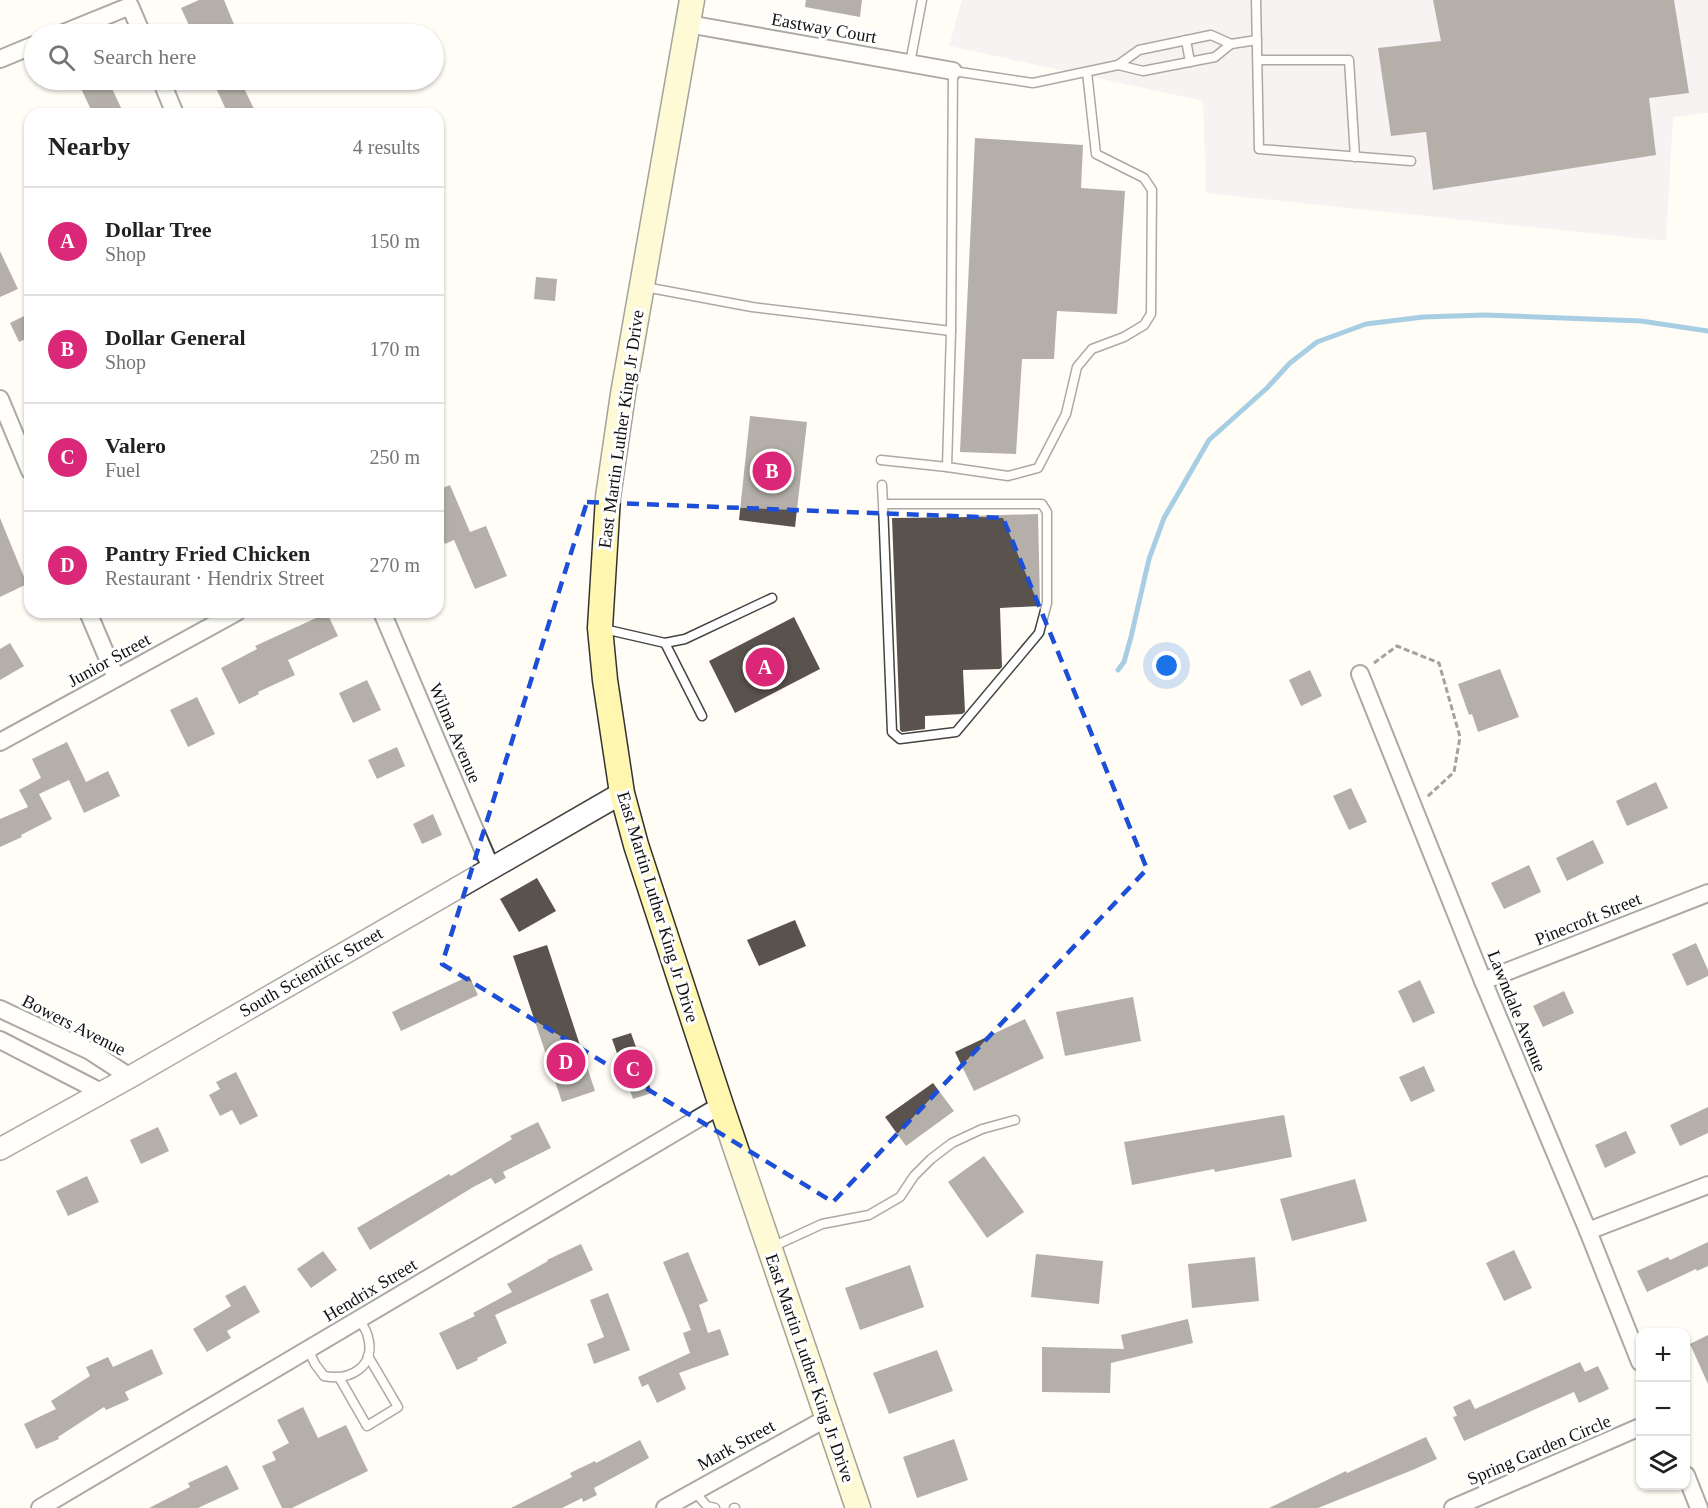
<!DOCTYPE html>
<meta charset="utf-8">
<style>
:root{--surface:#fff;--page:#f6f6f6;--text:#222;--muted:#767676;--line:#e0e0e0;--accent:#db2777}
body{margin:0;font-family:Georgia,serif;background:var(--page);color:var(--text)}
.controls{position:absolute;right:18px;bottom:18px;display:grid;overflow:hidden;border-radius:12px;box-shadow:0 2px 4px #0004}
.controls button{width:54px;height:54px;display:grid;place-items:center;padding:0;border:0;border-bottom:2px solid var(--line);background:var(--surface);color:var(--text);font:30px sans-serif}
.you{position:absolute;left:1167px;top:666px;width:21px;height:21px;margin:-15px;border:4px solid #fff;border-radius:50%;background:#1a73e8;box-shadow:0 0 0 9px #1a73e833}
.badge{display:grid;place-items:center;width:39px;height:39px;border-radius:50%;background:var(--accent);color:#fff;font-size:20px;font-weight:700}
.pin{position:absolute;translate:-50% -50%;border:3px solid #fff;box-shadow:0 2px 6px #0006}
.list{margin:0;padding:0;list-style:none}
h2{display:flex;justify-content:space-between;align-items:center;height:78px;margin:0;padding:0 24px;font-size:26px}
h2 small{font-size:20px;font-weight:400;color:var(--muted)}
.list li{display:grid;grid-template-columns:39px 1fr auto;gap:18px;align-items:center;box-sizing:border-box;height:108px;padding:0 24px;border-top:2px solid var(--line)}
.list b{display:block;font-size:22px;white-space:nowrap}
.list p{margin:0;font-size:20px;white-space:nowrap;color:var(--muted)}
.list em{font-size:20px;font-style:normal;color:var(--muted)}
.icon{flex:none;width:33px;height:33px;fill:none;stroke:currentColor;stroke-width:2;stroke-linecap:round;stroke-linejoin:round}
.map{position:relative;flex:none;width:1708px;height:1508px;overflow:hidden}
.search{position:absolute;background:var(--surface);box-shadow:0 2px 4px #0004;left:24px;top:24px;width:420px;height:66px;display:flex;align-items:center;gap:15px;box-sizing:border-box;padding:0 21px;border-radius:33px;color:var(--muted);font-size:22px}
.panel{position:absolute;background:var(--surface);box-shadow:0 2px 4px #0004;left:24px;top:108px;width:420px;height:510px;border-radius:18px}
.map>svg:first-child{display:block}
.industrial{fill:#eee6ef}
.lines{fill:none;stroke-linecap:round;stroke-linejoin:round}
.stream{stroke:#3f96cf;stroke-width:5}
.building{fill:#5a524d}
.service-casing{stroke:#444;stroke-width:11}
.minor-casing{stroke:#444;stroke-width:20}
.tertiary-casing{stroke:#444;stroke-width:24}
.secondary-casing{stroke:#333;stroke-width:27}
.path{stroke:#333;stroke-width:3;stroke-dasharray:6 3;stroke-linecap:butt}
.service{stroke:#fff;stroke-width:8}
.minor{stroke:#fff;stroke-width:16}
.tertiary{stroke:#fff;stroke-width:21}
.secondary{stroke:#fff6b0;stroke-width:24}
.marked{fill:none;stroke:#1d4ed8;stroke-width:4.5;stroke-dasharray:12 8;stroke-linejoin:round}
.labels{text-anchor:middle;stroke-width:6;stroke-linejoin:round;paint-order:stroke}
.street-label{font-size:18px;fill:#111;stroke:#fff}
</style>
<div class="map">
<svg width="1708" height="1508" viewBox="0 0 1708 1508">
<rect width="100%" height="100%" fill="#fffdf5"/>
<path class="industrial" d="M962,0H1708V113L1673,117L1666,241L1206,193L1203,101L949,46Z"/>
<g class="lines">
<path class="stream" d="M1118,670L1124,662L1131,637L1149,559L1164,518L1209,440L1267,388L1290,363L1317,342L1366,324L1423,317L1485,315L1641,321L1708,331"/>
</g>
<g class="building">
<path d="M199,0H224L238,34H193L181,8Z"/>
<path d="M806,0H862L860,17L805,7Z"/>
<path d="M1433,0H1674L1689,93L1649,98L1656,155L1433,190L1426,132L1391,136L1378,48L1441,41Z"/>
<path d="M77,80H108L124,114H93Z"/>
<path d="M229,80H240L254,109L244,114H228L215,86Z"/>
<path d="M975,138L1083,145L1081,188L1125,191L1117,314L1057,311L1054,359H1022L1016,454L960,452Z"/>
<path d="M0,251L18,289L0,297Z"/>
<path d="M536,277L557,279L555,301L534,299Z"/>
<path d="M30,313V337L19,342L10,323Z"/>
<path d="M750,416L807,422L795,527L739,520Z"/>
<path d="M450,485L470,532L486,526L507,576L475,589L454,540L445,544L438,527V490Z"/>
<path d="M1038,514L1040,603V606L1000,608L1002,667L1000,669L963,670L965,712L962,714L925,716V729L902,732L900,730L892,518L972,517V516Z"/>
<path d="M0,518L27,584L0,597Z"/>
<path d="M327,613L338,636L288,660L295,675L258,692L259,694L239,704L221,668L257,649L255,646Z"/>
<path d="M794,617L820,669L735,713L709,661Z"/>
<path d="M10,643L24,666L0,680V649Z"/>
<path d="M1500,669L1519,717L1478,732L1472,714L1469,715L1458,684Z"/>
<path d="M1310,670L1322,696L1301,706L1289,680Z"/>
<path d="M367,680L381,710L353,723L339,693Z"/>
<path d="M197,697L215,734L188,747L170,710Z"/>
<path d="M67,742L86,782L108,771L120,796L84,813L69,780L39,794L52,819L21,835L22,837L0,847V819L28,807L19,790L41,778L32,759Z"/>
<path d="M397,747L405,766L377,779L368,760Z"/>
<path d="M1656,782L1668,808L1627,826L1616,801Z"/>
<path d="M1351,788L1367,822L1349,830L1333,796Z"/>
<path d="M433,814L442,835L422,844L413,824Z"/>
<path d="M1593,840L1604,863L1567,881L1556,858Z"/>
<path d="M1529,865L1541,892L1504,909L1491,883Z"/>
<path d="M537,878L556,911L519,932L500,899Z"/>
<path d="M795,920L806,946L759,966L747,940Z"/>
<path d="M1696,943L1708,970V976L1687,986L1672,954Z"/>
<path d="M547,945L595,1091L562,1102L513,956Z"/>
<path d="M469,976L478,995L401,1031L392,1012Z"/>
<path d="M1420,980L1435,1013L1413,1023L1398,991Z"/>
<path d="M1564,991L1574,1013L1543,1027L1533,1006Z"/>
<path d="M1133,997L1141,1041L1065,1056L1056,1012Z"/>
<path d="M1025,1019L1044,1058L974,1091L955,1052Z"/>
<path d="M631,1033L652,1093L633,1099L612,1039Z"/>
<path d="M1424,1066L1435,1091L1411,1102L1399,1077Z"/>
<path d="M236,1072L258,1116L240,1125L232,1110L220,1116L209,1095L220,1089L216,1082Z"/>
<path d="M933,1083L954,1111L906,1146L885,1117Z"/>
<path d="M1708,1107V1133L1680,1146L1670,1125Z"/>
<path d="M1284,1115L1292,1157L1215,1172L1214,1169L1132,1185L1124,1142Z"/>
<path d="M538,1122L551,1148L503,1172L506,1178L495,1184L491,1178L475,1186L370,1250L357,1228L449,1174L451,1176L512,1139L510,1136Z"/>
<path d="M158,1127L169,1151L141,1164L130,1140Z"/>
<path d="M1626,1131L1636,1153L1605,1168L1595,1145Z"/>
<path d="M984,1156L1024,1212L987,1238L948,1182Z"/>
<path d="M87,1176L99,1202L68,1216L56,1191Z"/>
<path d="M1355,1179L1367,1221L1292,1241L1280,1199Z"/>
<path d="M1708,1242V1266L1697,1271L1696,1269L1647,1292L1637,1271L1668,1257L1670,1260Z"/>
<path d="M581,1244L593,1270L495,1315L507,1343L477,1358L478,1360L457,1370L439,1333L475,1316L473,1313L512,1292L507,1284L548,1261L547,1260Z"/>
<path d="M1514,1250L1532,1288L1504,1301L1486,1263Z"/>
<path d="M323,1251L337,1270L311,1288L297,1269Z"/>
<path d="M688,1252L708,1301L699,1305L708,1333L720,1329L729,1355L679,1373L686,1389L657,1403L648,1384L642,1387L638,1377L690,1353L683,1333L691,1330L663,1262Z"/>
<path d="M1036,1254L1103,1261L1099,1304L1031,1297Z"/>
<path d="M1255,1257L1259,1301L1192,1308L1188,1264Z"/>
<path d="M910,1265L924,1307L860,1330L845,1288Z"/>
<path d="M245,1285L260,1312L227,1331L231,1338L207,1352L193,1329L231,1306L225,1296Z"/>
<path d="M608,1293L630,1350L594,1364L587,1344L604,1337L590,1300Z"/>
<path d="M1188,1319L1193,1343L1111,1363L1110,1393L1042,1392V1347L1124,1349L1121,1335Z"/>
<path d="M1708,1335V1384L1690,1344Z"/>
<path d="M152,1349L163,1374L125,1392L129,1400L106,1410L104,1407L58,1437L59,1439L36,1449L24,1424L56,1409L51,1401L90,1376L86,1367L108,1357L113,1367Z"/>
<path d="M937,1350L953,1391L889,1414L873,1373Z"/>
<path d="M1580,1362L1585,1372L1598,1366L1609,1389L1579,1403L1574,1392L1464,1441L1453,1417L1457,1416L1453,1407L1470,1399L1475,1409Z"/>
<path d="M303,1407L318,1438L346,1425L368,1471L292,1508H282L262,1466L276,1460L272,1452L289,1443L277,1420Z"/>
<path d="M1426,1437L1437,1459L1415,1469L1318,1508H1269L1346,1471L1347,1473Z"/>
<path d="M954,1439L968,1480L917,1498L903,1457Z"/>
<path d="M640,1440L649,1458L594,1488L597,1495L583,1502L582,1498L562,1508H511L572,1477L570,1473L595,1461L596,1463Z"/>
<path d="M227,1465L239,1489L198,1508H149L190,1487L188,1483Z"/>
</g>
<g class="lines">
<defs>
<g id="service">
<path d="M1256,0L1259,149L1411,161"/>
<path d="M1186,40L1190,62"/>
<path d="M1258,60H1349L1355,157"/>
<path d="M910,63L922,0"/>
<path d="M1118,65L1143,71L1215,57L1231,44L1257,40"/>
<path d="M645,287L752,307L951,331L953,71L1033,83L1118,65L1139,50L1211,35L1231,44"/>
<path d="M951,331L947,467L1008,476L1038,468L1066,414L1077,367L1092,349L1124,337L1144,325L1151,314L1152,190L1144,178L1096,154L1087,72"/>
<path d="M881,460L947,467"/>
<path d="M882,485L883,504L892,732L900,739L956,732L1039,633L1047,603V512L1042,504H883"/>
<path d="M604,629L665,643L702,716"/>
<path d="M665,643L685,639L772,598"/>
<path d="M772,1247L822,1224L869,1215L900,1197L914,1176L931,1159L952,1143L982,1129L1015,1120"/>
<path d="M308,1349L315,1364L324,1376C350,1381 376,1367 368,1337C367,1331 362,1324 359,1319"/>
<path d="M340,1379L367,1426L398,1407L368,1356"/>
<path d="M694,1491L707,1506L715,1508"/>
<path d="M734,1508H735"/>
</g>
<g id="minor">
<path d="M688,24L953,71"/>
<path d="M61,34L130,6L142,34"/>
<path d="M0,59L34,45"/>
<path d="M161,80L175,114"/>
<path d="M0,399L30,471"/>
<path d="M88,612L116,678"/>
<path d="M382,612L491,868"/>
<path d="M1360,674L1483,981L1588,1231L1640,1362"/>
<path d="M0,742L237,612"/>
<path d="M1483,981L1708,893"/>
<path d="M0,1009L90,1051L130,1077"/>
<path d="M0,1040L101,1092"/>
<path d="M1588,1231L1708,1185"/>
<path d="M1686,1475L1699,1508"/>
<path d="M40,1508L721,1105"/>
<path d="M665,1508L827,1418"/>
<path d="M1453,1508L1640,1427"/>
</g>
<path id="tertiary" d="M0,1149L130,1077L622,793"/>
<path id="secondary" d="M692,0L623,394L608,497L600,628L605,680L622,793L636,845L721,1105L858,1508"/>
</defs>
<use href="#service" class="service-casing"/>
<use href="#minor" class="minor-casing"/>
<use href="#tertiary" class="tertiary-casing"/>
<use href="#secondary" class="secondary-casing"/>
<path class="path" d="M1374,663L1397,646L1439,663L1460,737L1454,772L1427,797"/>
<use href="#service" class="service"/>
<use href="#minor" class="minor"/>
<use href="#tertiary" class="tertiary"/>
<use href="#secondary" class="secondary"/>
</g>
<path d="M0 0H1708V1508H0ZM587,502L1003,518L1147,869L833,1202L442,964Z" fill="#fffdf5" fill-opacity=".55" fill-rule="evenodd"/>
<path class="marked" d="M587,502L1003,518L1147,869L833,1202L442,964Z"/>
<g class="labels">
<g class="street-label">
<text transform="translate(824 28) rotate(10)" y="6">Eastway Court</text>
<text transform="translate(621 429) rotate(-82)" y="6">East Martin Luther King Jr Drive</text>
<text transform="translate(109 660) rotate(-29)" y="6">Junior Street</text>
<text transform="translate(455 733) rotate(67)" y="6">Wilma Avenue</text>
<text transform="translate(658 907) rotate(73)" y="6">East Martin Luther King Jr Drive</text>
<text transform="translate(1588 919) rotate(-22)" y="6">Pinecroft Street</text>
<text transform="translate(311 972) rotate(-30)" y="6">South Scientific Street</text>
<text transform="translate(1517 1011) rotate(68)" y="6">Lawndale Avenue</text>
<text transform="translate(74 1025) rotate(27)" y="6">Bowers Avenue</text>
<text transform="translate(370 1290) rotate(-31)" y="6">Hendrix Street</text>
<text transform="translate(810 1368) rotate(71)" y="6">East Martin Luther King Jr Drive</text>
<text transform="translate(736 1445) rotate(-29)" y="6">Mark Street</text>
<text transform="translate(1539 1450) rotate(-23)" y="6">Spring Garden Circle</text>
</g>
</g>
</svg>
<div class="controls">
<button>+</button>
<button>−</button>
<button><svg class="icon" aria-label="layers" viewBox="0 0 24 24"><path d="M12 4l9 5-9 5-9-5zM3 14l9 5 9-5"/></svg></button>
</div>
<div class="you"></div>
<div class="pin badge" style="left:765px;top:667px">A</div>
<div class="pin badge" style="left:772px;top:471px">B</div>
<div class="pin badge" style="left:633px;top:1069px">C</div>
<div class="pin badge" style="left:566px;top:1062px">D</div>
<div class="search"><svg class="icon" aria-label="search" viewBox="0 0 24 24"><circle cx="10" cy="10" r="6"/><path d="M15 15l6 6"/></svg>Search here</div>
<section class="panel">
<h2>Nearby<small>4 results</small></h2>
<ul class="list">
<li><span class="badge">A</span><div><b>Dollar Tree</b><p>Shop</p></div><em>150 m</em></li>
<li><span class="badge">B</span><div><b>Dollar General</b><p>Shop</p></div><em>170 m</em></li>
<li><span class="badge">C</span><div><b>Valero</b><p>Fuel</p></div><em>250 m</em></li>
<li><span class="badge">D</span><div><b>Pantry Fried Chicken</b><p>Restaurant · Hendrix Street</p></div><em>270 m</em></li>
</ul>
</section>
</div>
